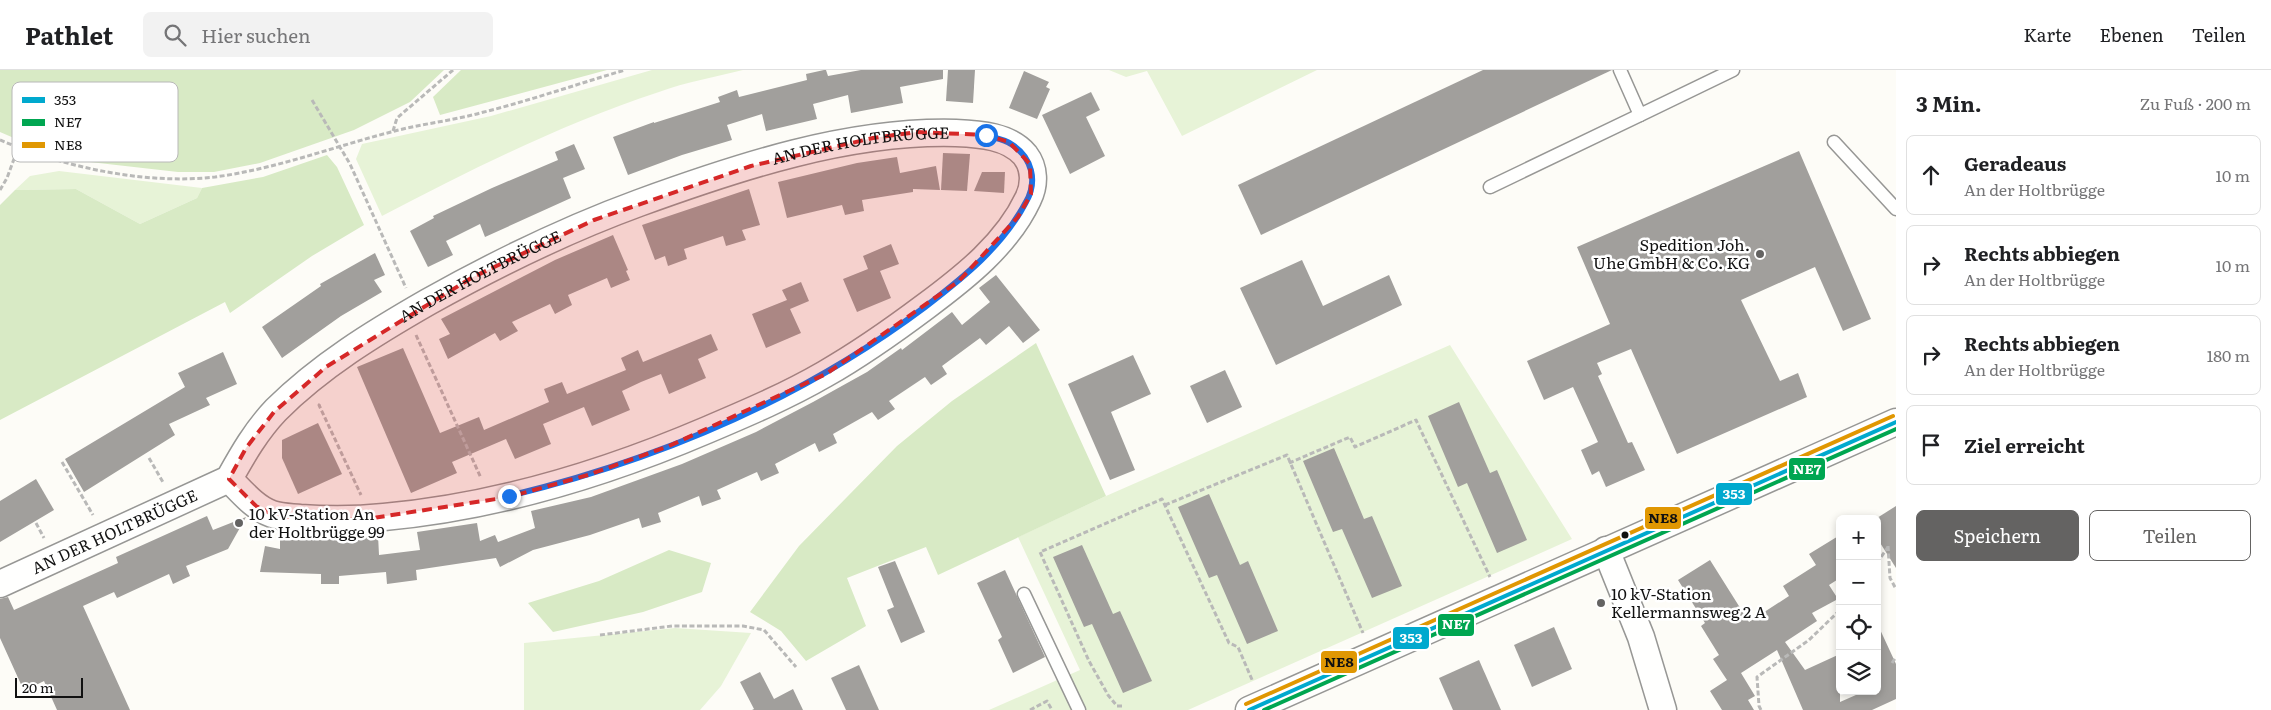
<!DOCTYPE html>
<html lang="de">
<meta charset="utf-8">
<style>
:root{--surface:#fff;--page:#f2f2f2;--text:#202124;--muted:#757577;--line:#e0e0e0;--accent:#646362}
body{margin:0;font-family:Literata,serif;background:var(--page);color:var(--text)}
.controls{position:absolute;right:15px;bottom:15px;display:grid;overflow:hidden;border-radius:8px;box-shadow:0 2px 8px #0003}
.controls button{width:45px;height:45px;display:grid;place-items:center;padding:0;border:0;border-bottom:1px solid var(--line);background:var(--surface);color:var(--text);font:25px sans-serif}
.scale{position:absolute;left:15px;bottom:12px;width:68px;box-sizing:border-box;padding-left:5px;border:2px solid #111;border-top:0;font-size:14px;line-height:18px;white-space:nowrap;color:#111;-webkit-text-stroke:4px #fff;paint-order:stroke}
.stop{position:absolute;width:15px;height:15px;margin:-11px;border:4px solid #1a73e8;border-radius:50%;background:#fff}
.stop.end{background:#1a73e8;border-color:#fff;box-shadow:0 1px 5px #0008}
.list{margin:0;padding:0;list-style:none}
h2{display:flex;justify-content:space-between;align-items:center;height:65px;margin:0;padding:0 20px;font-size:21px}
h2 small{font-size:16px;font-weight:400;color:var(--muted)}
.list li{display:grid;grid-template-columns:32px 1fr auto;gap:15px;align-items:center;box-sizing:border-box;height:80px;margin:0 10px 10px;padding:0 10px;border:1px solid var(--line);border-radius:8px}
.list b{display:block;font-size:19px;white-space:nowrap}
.list p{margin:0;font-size:16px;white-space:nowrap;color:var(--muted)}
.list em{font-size:16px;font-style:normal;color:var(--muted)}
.actions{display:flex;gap:10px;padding:15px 20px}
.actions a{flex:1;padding:11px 0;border:1px solid var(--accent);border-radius:8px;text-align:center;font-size:18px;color:var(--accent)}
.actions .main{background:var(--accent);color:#fff}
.icon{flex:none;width:28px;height:28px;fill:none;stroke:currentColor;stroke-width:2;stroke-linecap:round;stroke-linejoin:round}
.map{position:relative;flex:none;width:1896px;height:640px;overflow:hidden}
header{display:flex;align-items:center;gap:30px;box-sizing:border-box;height:70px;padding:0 25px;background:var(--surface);border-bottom:1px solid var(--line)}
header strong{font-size:24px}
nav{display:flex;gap:28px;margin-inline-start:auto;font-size:18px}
.search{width:350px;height:45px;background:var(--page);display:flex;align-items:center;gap:12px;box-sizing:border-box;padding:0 18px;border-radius:8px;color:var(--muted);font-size:19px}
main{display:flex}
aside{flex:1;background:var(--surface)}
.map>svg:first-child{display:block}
.green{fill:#e7f3d7}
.forest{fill:#d8eac5}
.building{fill:#a19f9c}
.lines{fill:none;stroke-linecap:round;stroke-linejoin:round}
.service-casing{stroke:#979795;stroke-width:15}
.minor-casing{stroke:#979795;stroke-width:29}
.path{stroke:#b9b9b8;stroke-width:3;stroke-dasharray:5 2.5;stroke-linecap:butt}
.service{stroke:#fffffe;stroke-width:12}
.minor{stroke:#fffffe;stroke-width:26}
.bus-1-casing{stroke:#fff;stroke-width:8}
.bus-2-casing{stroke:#fff;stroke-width:8}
.bus-3-casing{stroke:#fff;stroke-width:8}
.bus-1{stroke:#00a9ce;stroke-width:4}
.bus-2{stroke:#00a651;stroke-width:4}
.bus-3{stroke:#e09702;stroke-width:4}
.route{stroke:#1a73e8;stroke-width:6}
.marked{fill:#d62828;fill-opacity:0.2;stroke:#d62828;stroke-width:4;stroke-dasharray:10 6;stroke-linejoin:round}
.poi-dot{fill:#646362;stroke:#fff;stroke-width:2}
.bus-dot{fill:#111;stroke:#fff;stroke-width:2}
.labels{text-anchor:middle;stroke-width:5;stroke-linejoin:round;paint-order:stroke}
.street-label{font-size:16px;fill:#111;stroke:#fff}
.poi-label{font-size:16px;fill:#111;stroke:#fff;text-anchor:start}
.key{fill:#fff;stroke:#b8b8b8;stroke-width:1}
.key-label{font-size:14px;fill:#111}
.line-badge{stroke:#fff;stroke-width:2}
.badge-label{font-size:14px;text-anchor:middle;font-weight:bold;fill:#fff}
.pale-badge-label{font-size:14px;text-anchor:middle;font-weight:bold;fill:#111}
</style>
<header>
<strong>Pathlet</strong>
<div class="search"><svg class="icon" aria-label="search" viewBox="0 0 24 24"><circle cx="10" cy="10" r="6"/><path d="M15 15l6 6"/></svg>Hier suchen</div>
<nav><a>Karte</a><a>Ebenen</a><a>Teilen</a></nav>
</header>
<main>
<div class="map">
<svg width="1896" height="640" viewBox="0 0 1896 640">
<rect width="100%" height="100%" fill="#fdfcf7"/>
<g class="green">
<path d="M652,0H743C715,7 686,12 659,22C562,54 472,99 382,146L356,89L362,74L491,46Z"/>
<path d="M1109,0H1317L1182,66L1147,1L1126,7Z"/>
<path d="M59,101L202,118L197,128L140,154L76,119L15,120L30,106Z"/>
<path d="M1450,275L1572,469L1188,640H989L1080,600L1018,467L1106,426Z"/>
<path d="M675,558L751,563L721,616L700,640H524V573Z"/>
</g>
<g class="forest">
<path d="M0,0H444L410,32L354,60L260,93L214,102H178L81,91L37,78L0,62Z"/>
<path d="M461,0H607L440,45L433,27Z"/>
<path d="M327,85L337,97L364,155L312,186L230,243L225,232L0,350V135L15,120L76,119L140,154L197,128L202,118L263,107Z"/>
<path d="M1036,273L1106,426L938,505L926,477L847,508L866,556L806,591L781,561L750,542L799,476L897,376L952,331Z"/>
<path d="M669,480L711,493L702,522L643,542L553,562L528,533L599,511Z"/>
</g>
<g class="building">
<path d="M824,0H826L828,6L861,0H943V9L900,17L903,33L851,43L848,25L813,34L817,49L766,61L762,44L727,55L732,70L682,85L628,105L613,67L654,52V53L720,32L718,27L737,20L739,27L807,10L806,4Z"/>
<path d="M948,0H975L973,33L946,31Z"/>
<path d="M1483,0H1612L1261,165L1238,115Z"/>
<path d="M1024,1L1049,12L1046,17L1050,19L1037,49L1009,38Z"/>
<path d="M1091,22L1100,40L1086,47L1105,86L1070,104L1042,45Z"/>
<path d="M574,74L585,99L563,108L571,128L485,167L480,154L446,171L453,185L428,197L410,161L434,148L433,146L492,118L558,90L555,82Z"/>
<path d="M1799,81L1871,249L1843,261L1815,197L1741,230L1780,311L1798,303L1807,327L1677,384L1631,279L1597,293L1602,304L1598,306L1628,373L1632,372L1645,400L1606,417L1599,401L1592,405L1581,380L1598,372L1573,317L1544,330L1527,291L1610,254L1577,177Z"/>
<path d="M943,83L970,84L967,121L941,120Z"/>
<path d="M897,87L900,103L936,96L940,120L913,119V122L862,130L864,141L845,145L842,135L787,148L778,112L857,93Z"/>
<path d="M982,102H1005L1004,123L974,121Z"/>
<path d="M749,119L760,155L742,160L746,170L726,176L723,166L684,179L687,189L668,196L665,186L655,190L642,155Z"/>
<path d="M613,165L628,200L626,201L630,210L611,218L607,208L568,225L572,235L555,244L550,234L512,252L518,261L500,271L495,263L448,289L439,269L450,264L441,249L555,190Z"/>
<path d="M891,174L899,194L880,201L891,228L857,242L843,209L868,199L863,186Z"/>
<path d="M375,183L385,205L374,210L382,222L341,246L282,288L262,257L321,216L320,214Z"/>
<path d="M1302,190L1323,236L1389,205L1402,235L1276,295L1240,218Z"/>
<path d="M996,205L1040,260L1023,273L1009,256L986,275L980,268L942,296L947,304L931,315L925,307L889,331L895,339L878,350L872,342L833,364L837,373L819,382L815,373L775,394L779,403L761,411L757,402L717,420L721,429L702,436L699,426L658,443L661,452L642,458L639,448L590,465L533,480L500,497L496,488L416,500L417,510L387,514L386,502L339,506V514H321V504L260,502L265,476L280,479V466H316V470L378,465L379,485L420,480L417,462L477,453L480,471L495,465L498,472L535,458L531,441L591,427L682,394L756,362L813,332L867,302L901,278L902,280L952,242L962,255L990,232L979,218Z"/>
<path d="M801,212L809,231L790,239L801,263L766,278L752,244L787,230L782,220Z"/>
<path d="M711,264L718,280L698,289L706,308L669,324L661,304L641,312L622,321L630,340L592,356L584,337L543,354L551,374L515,389L506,369L452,392L457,403L411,423L357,297L403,278L440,363L479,347L484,360L549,332L544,319L562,312L567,324L626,300L621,288L638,280L643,292Z"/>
<path d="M223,282L237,314L206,328L210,335L169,354L175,365L84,422L65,389L185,317L178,303Z"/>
<path d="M1133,285L1151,324L1111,342L1135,400L1110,410L1068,314Z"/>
<path d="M1225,300L1242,337L1207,353L1190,316Z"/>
<path d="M1459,332L1490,403L1497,400L1527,470L1497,483L1467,413L1458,417L1428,346Z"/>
<path d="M318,353L342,404L298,424L282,388V370Z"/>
<path d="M1334,378L1364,449L1372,446L1402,516L1372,528L1342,459L1333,462L1303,391Z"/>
<path d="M36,409L54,440L0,472V431Z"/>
<path d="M1209,424L1240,495L1248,491L1278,561L1247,574L1217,505L1209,508L1178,437Z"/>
<path d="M1896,436V498L1877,468V448Z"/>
<path d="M207,446L213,460L246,447L228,479L186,496L190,506L173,514L169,504L117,528L114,522L83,536L130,640H57L44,611L24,621L0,568V529L8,527L14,540L118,493L116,487Z"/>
<path d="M1840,465V508L1829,515L1838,529L1812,543L1817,551L1785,572L1805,600L1840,584V632L1865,621H1877V553L1896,594V629L1872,640H1803L1777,580L1741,603L1755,626L1748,630L1754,640H1722L1710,621L1727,610L1713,589L1719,585L1701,556L1705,553L1678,510L1710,490L1749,552L1789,526L1783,516L1816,495L1809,484Z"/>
<path d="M1082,475L1113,544L1120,541L1152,611L1123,623L1092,554L1084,557L1053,487Z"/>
<path d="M895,491L925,562L901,573L887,540L894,537L878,497Z"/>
<path d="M1005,500L1045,587L1013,603L998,570L1002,567L977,513Z"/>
<path d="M1554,557L1572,599L1532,617L1514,575Z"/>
<path d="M1479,590L1501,640H1453L1439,608Z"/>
<path d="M859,595L879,640H846L831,608Z"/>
<path d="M760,602L774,629L793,619L803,640H752L754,639L740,612Z"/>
</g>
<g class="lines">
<defs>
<g id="service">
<path d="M1620,0L1640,45L1733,0"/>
<path d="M1834,72L1896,139"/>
<path d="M1490,117L1640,45"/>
<path d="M1024,524L1079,640"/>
</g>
<g id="minor">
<path d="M1606,480L1641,567L1663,640"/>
<path id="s1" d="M0,514L229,409C243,384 256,361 276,340C320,296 374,263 428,232C496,194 565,160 639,133C738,97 849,60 956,63C980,64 1009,66 1025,85C1035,98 1035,115 1028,129C1007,174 965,207 926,236C894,260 860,284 825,304C787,326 747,343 707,360C604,404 496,437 384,447C355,450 328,450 300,448C291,447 281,447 272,444C255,438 242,422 229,409"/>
<path d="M1249,640L1896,352"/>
</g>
</defs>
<use href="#service" class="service-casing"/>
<use href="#minor" class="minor-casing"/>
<g class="path">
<path d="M312,30L350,94L406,218"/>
<path d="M393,61L397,48L453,0"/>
<path d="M0,70C64,97 145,115 215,107C275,99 333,77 391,62C420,54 451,51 480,43C529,31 577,14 625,0"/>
<path d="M0,120L7,108L18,78"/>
<path d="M416,265L481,408"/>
<path d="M320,334L319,335L361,425"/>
<path d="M149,388L164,414"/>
<path d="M62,392L93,445"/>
<path d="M1289,393L1350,367L1355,377L1416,350L1490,507"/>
<path d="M1165,435L1287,385L1363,563"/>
<path d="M36,453L44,468"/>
<path d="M1888,476L1890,508L1896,519"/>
<path d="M1877,493L1888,477"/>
<path d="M600,565L672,556H743L764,560L796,597"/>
<path d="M1892,593L1896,587"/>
<path d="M1122,636H1117L1108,625L1089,591L1040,482L1162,429L1229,573L1238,577L1253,612"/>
<path d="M1030,640L1047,631L1052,640"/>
<path d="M1761,640L1759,636L1757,607L1809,570L1840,540"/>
</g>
<use href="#service" class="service"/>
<use href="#minor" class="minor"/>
<defs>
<path id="bus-1" d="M1249,640L1896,352"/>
<path id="bus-2" d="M1264,640L1896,359"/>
<path id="bus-3" d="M1246,634L1893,346"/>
</defs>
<use href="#bus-1" class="bus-1-casing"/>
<use href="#bus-2" class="bus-2-casing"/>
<use href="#bus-3" class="bus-3-casing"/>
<use href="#bus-1" class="bus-1"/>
<use href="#bus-2" class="bus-2"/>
<use href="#bus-3" class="bus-3"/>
</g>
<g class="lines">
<path class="route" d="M509,426C657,390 802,329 925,237C964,207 1003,176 1026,132C1038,111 1032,87 1011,74C1004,69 994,68 986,65"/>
</g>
<path class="marked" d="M917,62L986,65L1009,72L1030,94L1031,124L1018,147L959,211L826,304L669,376L588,405L509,427L373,448L330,450L276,446L256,436L229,409L246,378L274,342L326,297L473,207L594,150L751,96L873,68Z"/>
<g class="poi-dot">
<circle cx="1760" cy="184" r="5"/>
<circle cx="239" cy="453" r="5"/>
<circle cx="1601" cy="533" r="5"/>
</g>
<circle class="bus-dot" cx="1625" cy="465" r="4.5"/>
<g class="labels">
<g class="street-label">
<text dy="6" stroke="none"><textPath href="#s1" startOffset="986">AN DER HOLTBRÜGGE</textPath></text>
<text dy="6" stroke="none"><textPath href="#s1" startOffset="581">AN DER HOLTBRÜGGE</textPath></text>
<text dy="6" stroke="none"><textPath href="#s1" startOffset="126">AN DER HOLTBRÜGGE</textPath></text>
</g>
<g class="poi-label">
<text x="1750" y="181" text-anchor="end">Spedition Joh.<tspan x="1750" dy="18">Uhe GmbH &amp; Co. KG</tspan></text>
<text x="249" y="450">10 kV-Station An<tspan x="249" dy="18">der Holtbrügge 99</tspan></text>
<text x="1611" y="530">10 kV-Station<tspan x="1611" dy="18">Kellermannsweg 2 A</tspan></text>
</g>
</g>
<rect x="12" y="12" width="166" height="80" rx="8" class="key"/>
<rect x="22" y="27" width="23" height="6" fill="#00a9ce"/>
<rect x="22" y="49" width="23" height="7" fill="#00a651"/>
<rect x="22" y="72" width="23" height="6" fill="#e09702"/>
<g class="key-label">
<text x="54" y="35">353</text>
<text x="54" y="57">NE7</text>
<text x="54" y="80">NE8</text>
</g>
<g class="line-badge">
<rect x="1788" y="387" width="38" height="24" rx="5" fill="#00a651"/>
<rect x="1715" y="412" width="38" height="24" rx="5" fill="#00a9ce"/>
<rect x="1644" y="436" width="38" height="24" rx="5" fill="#e09702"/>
<rect x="1437" y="543" width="38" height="24" rx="5" fill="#00a651"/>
<rect x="1392" y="556" width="38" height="24" rx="5" fill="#00a9ce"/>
<rect x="1320" y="580" width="38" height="24" rx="5" fill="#e09702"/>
</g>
<g class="badge-label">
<text x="1807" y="404">NE7</text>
<text x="1734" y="429">353</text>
<text x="1456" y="559">NE7</text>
<text x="1411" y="573">353</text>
</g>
<g class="pale-badge-label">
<text x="1663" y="453">NE8</text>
<text x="1339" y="597">NE8</text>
</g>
</svg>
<div class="controls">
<button>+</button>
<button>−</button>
<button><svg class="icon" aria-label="locate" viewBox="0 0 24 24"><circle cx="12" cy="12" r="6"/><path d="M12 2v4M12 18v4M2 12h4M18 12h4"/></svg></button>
<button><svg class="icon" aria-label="layers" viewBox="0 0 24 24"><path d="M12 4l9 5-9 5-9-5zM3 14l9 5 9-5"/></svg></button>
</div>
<div class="scale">20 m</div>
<div class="stop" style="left:986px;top:65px"></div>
<div class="stop end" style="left:509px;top:426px"></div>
</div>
<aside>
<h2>3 Min.<small>Zu Fuß · 200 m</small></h2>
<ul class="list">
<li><svg class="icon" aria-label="ahead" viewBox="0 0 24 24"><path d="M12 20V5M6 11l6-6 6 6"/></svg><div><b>Geradeaus</b><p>An der Holtbrügge</p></div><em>10 m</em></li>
<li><svg class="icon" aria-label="right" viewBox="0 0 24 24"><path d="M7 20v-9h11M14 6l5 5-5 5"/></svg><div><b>Rechts abbiegen</b><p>An der Holtbrügge</p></div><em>10 m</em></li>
<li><svg class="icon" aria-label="right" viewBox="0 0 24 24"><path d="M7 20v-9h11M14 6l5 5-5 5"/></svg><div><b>Rechts abbiegen</b><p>An der Holtbrügge</p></div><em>180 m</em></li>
<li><svg class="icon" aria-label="arrive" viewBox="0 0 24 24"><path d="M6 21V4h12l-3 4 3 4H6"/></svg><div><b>Ziel erreicht</b></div></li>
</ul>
<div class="actions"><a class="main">Speichern</a><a>Teilen</a></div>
</aside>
</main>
